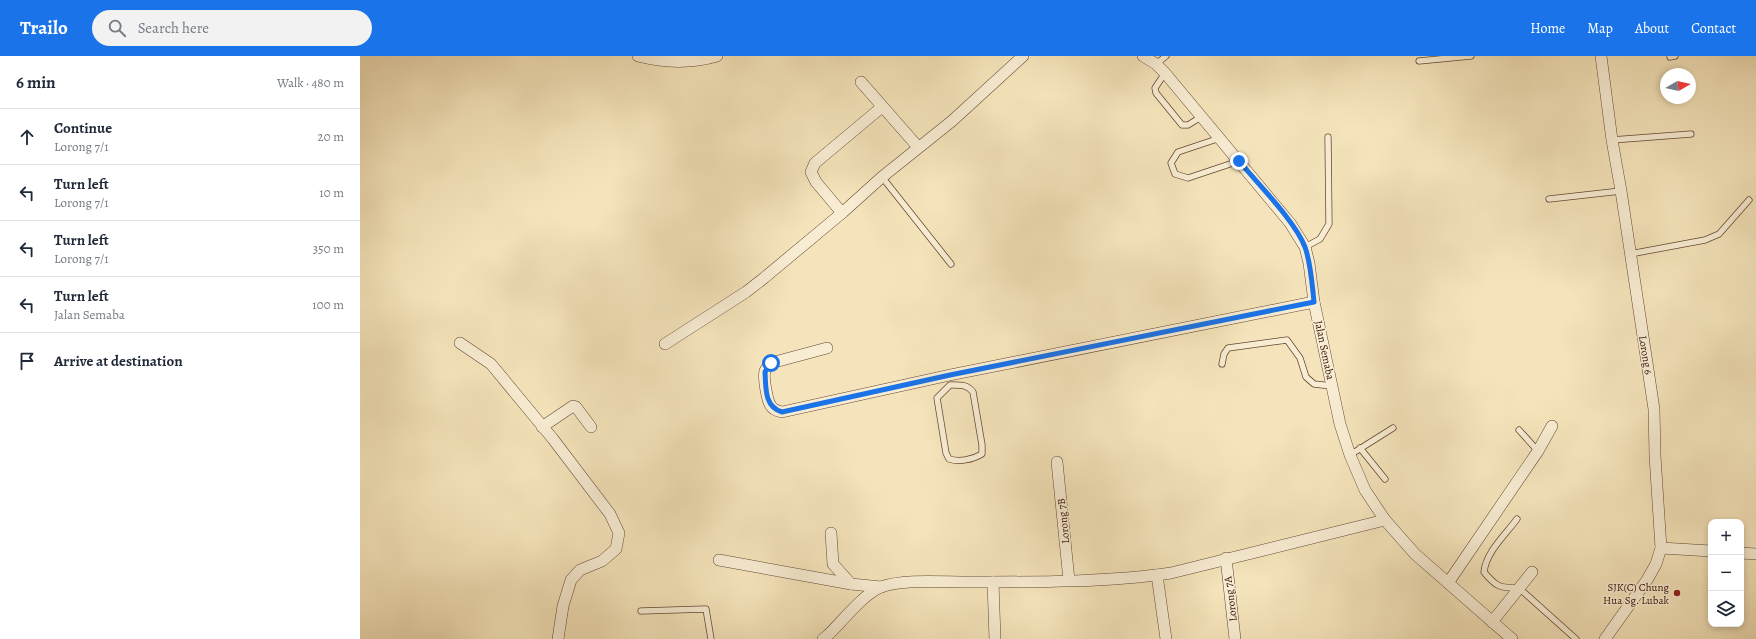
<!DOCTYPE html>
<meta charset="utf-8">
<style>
:root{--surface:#fff;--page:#f2f2f3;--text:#1f2937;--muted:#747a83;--line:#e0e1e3;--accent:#1a73e8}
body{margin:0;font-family:Alegreya,serif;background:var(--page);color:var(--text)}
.controls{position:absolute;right:12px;bottom:12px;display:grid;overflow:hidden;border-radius:8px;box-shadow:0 2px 6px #0003}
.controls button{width:36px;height:36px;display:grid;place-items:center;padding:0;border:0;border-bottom:1px solid var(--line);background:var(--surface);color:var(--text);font:20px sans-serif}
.compass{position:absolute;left:1300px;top:12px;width:36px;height:36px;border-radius:50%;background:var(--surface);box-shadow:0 2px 6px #0003;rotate:81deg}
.stop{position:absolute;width:12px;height:12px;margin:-9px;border:3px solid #1a73e8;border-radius:50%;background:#fff}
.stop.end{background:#1a73e8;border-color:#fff;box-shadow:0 1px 4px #0008}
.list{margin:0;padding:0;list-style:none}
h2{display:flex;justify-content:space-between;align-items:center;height:52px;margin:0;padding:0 16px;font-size:17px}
h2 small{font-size:13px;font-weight:400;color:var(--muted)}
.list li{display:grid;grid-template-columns:26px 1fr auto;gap:12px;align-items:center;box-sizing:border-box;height:56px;padding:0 16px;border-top:1px solid var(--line)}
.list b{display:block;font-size:15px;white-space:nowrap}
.list p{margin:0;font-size:13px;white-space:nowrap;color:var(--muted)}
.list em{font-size:13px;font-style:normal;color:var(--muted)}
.icon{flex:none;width:22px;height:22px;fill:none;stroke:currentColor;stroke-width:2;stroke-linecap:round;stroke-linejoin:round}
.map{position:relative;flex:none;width:1396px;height:583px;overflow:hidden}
header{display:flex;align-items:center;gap:24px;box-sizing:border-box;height:56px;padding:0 20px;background:var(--accent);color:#fff}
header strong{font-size:19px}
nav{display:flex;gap:22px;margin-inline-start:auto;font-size:14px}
.search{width:280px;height:36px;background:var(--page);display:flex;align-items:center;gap:10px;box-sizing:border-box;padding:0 14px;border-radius:22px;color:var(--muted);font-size:15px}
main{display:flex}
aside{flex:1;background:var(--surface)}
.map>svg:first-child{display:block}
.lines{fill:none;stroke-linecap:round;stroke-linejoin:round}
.service-casing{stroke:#644734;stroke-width:7}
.minor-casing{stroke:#644734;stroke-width:12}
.service{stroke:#f8edd3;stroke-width:5.5}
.minor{stroke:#f8edd3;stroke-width:11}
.route{stroke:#1a73e8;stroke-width:5}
.poi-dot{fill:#8f2418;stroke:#f8edd3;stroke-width:1.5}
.labels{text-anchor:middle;stroke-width:3;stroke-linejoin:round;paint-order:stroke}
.street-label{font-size:11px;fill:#341307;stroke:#f8edd3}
.poi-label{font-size:11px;fill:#341307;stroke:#f8edd3;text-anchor:end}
</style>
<header>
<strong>Trailo</strong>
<div class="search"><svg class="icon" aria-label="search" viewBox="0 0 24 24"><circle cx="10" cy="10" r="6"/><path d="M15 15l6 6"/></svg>Search here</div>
<nav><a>Home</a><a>Map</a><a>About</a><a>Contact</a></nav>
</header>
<main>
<aside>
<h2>6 min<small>Walk · 480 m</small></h2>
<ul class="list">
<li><svg class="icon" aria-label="ahead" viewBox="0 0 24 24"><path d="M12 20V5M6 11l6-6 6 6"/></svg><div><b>Continue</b><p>Lorong 7/1</p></div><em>20 m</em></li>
<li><svg class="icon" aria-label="left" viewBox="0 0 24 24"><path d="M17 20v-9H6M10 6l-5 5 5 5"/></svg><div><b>Turn left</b><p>Lorong 7/1</p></div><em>10 m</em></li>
<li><svg class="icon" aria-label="left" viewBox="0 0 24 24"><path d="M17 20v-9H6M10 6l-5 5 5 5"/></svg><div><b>Turn left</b><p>Lorong 7/1</p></div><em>350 m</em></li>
<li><svg class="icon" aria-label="left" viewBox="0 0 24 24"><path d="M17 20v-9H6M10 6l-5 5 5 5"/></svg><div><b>Turn left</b><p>Jalan Semaba</p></div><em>100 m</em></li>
<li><svg class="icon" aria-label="arrive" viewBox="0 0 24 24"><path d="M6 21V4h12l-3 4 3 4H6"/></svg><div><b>Arrive at destination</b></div></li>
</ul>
</aside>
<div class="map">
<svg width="1396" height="583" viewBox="0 0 1396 583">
<rect width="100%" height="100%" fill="#f5e4bb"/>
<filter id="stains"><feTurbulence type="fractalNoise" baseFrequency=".005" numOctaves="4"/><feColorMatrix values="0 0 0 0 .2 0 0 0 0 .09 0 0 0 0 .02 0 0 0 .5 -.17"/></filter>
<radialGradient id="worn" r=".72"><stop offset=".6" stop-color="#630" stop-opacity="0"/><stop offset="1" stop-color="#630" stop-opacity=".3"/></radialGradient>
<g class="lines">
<defs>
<g id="service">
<path d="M1310,1L1315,0"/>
<path d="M1059,5L1111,0"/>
<path d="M796,8L806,0"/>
<path d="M805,17L795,32L796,37L822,69H828L841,61"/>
<path d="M860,82L818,96L811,107L815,118L828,122L879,105"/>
<path d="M1252,84L1331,78"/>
<path d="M522,121L591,208"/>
<path d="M1189,143L1261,135"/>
<path d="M945,191L960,183L969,168L968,81"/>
<path d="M1270,198L1345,184L1359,178L1389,144"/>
<path d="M862,308L864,298L868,292L927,284L940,302L946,321L954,328L972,330"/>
<path d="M590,329C600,329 607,328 613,336L622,389V398C612,404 599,406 589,403L586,397L577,342Z"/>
<path d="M1159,374L1178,395"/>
<path d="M1000,392L1025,423"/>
<path d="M990,399L1033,372"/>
<path d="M1157,463C1146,478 1126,496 1124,516C1136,531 1140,532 1159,532L1216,583"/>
<path d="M281,555L346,553L351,583"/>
</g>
<g id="minor">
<path d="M278,0C305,7 330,8 357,0"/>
<path d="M783,0L796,8L805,17L930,167L945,191L949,207L954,246L980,368L990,399L1005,434L1025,464L1055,498L1152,583"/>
<path d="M1241,0L1252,84L1261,135L1294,353L1295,400L1301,492L1296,508L1287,524L1245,583"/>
<path d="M501,26L558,91"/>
<path d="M482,157L456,126L451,116L455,107L522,51"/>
<path d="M100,287L131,308L193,383L250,458L259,477L256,493L242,505L220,514L211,524L203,550L198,583"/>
<path d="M305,288L386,236L404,222L482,157L522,121L592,65L663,0"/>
<path d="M467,292L411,307C409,309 406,312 405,315C403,321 407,345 411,350C413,354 418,355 422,356L590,319L954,246"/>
<path d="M182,371L213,350L216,351L231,371"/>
<path d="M697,406L709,524"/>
<path d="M471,477L473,508L491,528"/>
<path d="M1301,492L1351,495"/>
<path d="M1381,497L1396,498"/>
<path d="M866,502L875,583"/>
<path d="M359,504L491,528L521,531"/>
<path d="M797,519L806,583"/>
<path d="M633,526L635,583"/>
<path d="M1088,527L1178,395L1192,370"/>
<path d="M1132,566L1172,516"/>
<path d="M463,583L467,580C482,566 502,539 521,531C546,522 590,527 617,526C680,526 749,526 811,517L1025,464"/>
</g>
</defs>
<use href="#service" class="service-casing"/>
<use href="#minor" class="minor-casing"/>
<use href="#service" class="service"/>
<use href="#minor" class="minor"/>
</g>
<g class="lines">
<path class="route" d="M411,307L405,316C406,331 404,351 422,356L590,319L954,246C952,228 951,208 945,191C935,165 898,128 879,105"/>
</g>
<circle class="poi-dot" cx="1317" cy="537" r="4"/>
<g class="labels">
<g class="street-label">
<text transform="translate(965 294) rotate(78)" y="4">Jalan Semaba</text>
<text transform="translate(1286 299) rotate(81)" y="4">Lorong 6</text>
<text transform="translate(703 465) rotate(-96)" y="4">Lorong 7B</text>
<text transform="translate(870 543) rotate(-97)" y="4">Lorong 7A</text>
</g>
<g class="poi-label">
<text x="1309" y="535">SJK(C) Chung<tspan x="1309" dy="13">Hua Sg. Lubak</tspan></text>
</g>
</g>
<rect width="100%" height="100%" filter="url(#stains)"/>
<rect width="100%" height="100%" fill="url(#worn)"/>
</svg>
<div class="controls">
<button>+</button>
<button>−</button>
<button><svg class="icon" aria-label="layers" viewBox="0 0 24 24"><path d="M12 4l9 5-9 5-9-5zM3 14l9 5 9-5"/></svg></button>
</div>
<svg class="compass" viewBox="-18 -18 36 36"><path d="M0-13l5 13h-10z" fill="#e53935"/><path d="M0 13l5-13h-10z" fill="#747a83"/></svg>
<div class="stop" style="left:411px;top:307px"></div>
<div class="stop end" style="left:879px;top:105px"></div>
</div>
</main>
